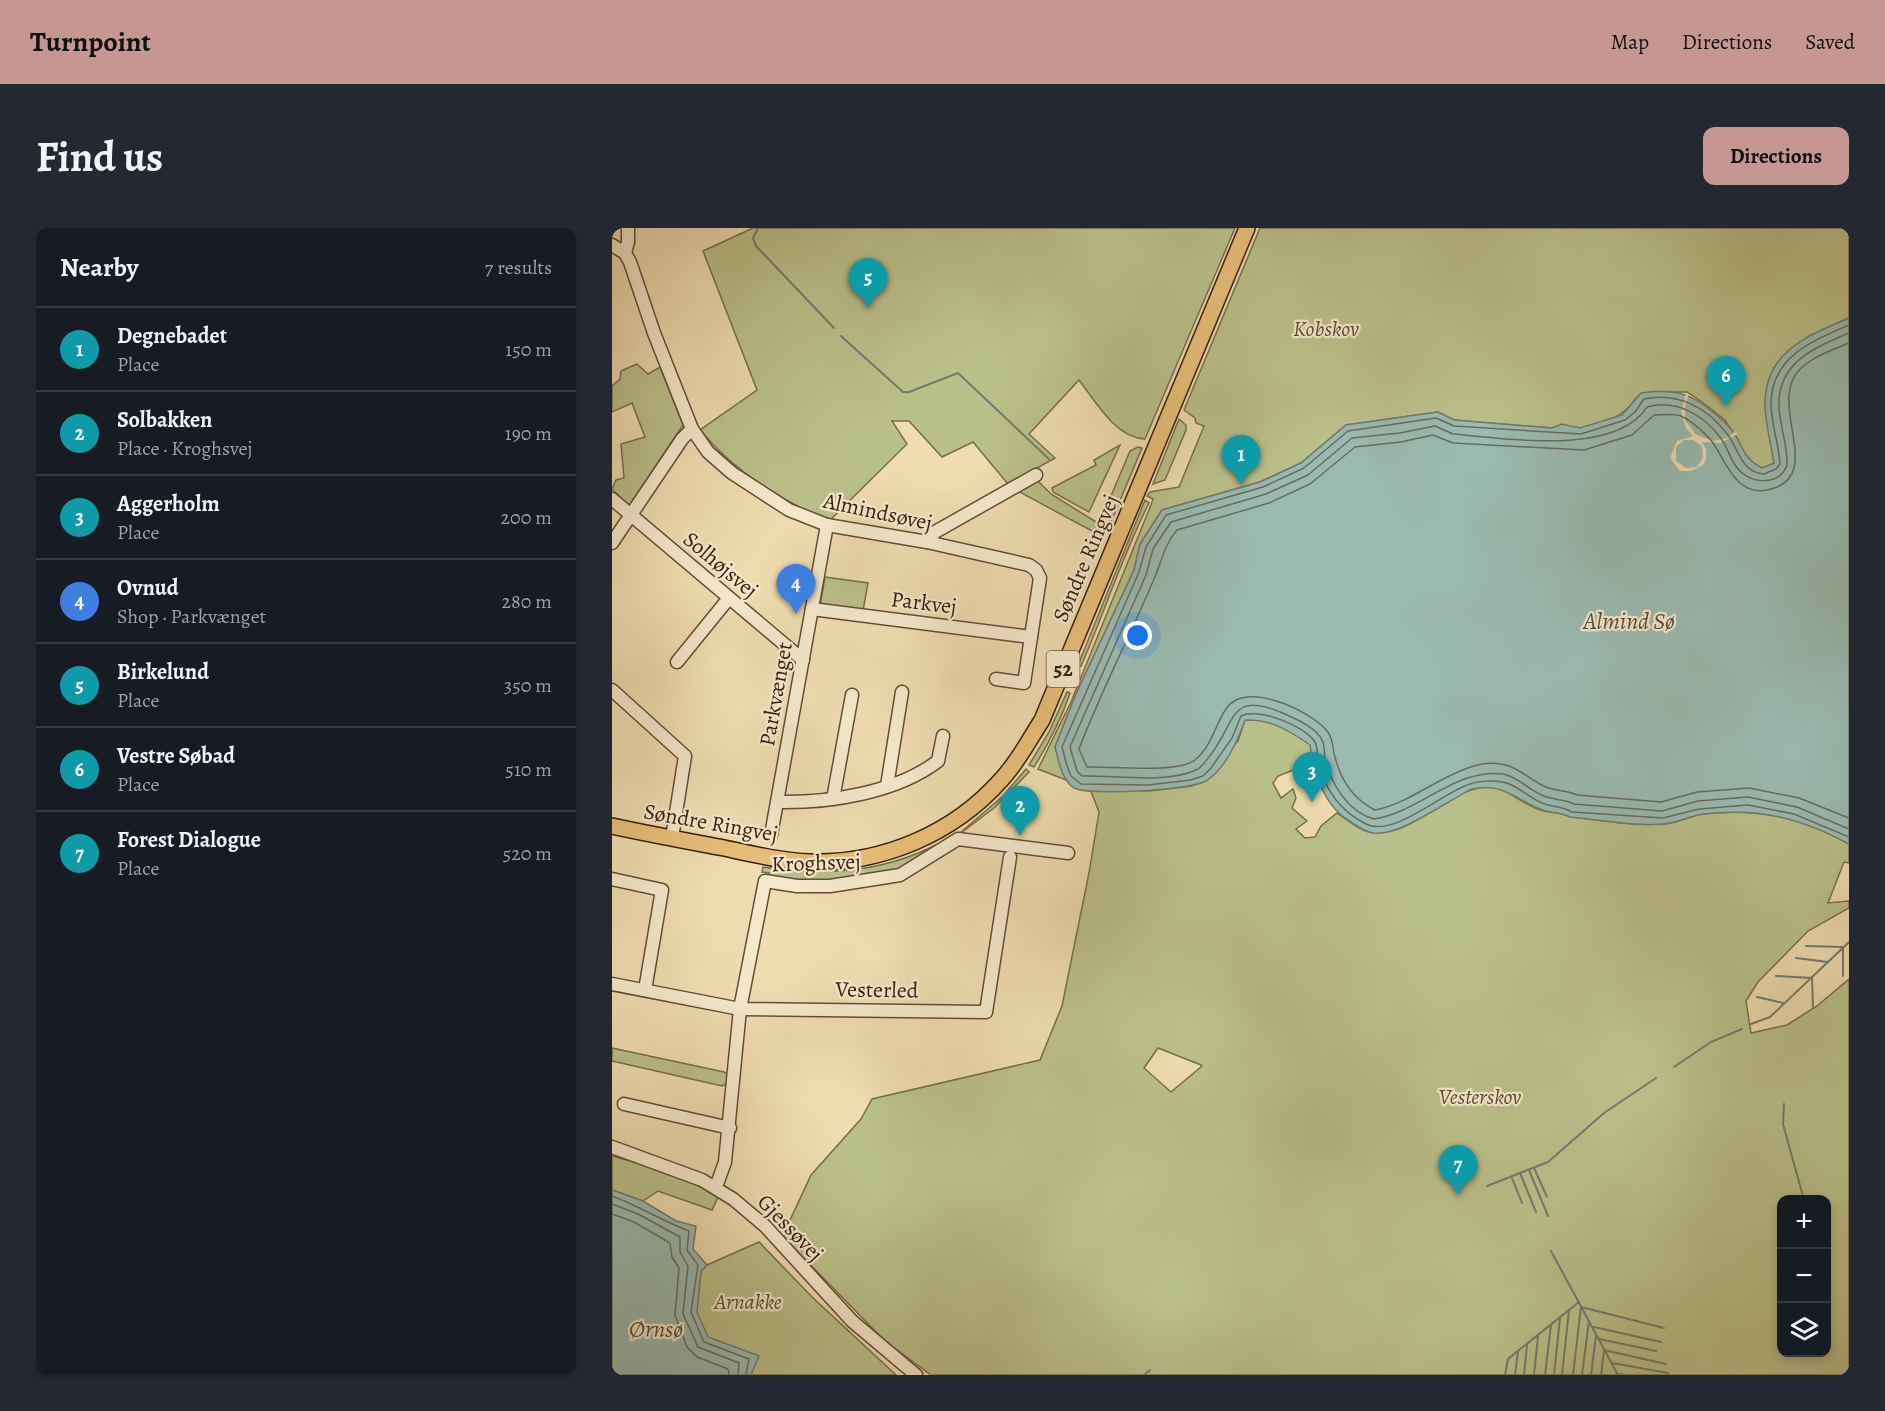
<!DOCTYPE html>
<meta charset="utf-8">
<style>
:root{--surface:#171b24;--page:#242831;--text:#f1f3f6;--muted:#9ea1a6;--line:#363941;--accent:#c59692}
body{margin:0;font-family:Alegreya,serif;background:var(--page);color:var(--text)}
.controls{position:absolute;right:18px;bottom:18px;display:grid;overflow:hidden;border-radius:12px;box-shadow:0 3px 9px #0003}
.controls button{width:54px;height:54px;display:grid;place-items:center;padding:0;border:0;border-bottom:2px solid var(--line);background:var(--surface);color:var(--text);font:30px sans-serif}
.you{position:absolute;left:526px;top:408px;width:21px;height:21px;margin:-15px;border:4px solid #fff;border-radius:50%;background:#1a73e8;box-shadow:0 0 0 9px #1a73e833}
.badge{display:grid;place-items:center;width:39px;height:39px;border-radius:50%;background:var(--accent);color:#fff;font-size:20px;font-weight:700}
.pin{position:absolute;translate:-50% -50px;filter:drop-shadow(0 2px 3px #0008)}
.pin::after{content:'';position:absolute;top:32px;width:21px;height:18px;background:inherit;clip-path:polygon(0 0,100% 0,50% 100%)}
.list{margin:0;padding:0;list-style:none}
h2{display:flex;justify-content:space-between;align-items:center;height:78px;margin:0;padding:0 24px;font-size:26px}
h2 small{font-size:20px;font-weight:400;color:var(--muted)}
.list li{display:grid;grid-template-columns:39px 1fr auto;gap:18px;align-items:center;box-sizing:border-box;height:84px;padding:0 24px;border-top:2px solid var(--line)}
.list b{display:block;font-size:22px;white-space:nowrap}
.list p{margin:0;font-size:20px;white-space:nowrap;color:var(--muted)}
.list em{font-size:20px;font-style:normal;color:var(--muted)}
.icon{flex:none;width:33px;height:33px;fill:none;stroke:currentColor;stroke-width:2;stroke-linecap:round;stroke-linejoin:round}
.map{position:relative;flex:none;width:1237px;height:1147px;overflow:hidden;border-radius:12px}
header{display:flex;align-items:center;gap:36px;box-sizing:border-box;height:84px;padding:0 30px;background:var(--accent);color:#111}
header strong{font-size:28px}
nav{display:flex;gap:33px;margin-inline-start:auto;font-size:21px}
.intro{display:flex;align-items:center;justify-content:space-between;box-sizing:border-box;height:144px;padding:0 36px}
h1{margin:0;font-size:42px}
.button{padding:15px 27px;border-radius:12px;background:var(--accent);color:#111;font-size:21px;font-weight:700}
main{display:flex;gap:36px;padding:0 36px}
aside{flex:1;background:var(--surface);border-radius:12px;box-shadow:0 3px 9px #0003}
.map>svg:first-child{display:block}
.green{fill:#bac08a;stroke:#786e4b;stroke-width:1.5;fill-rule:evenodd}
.water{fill:#9abab1;stroke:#727b6f;stroke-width:1.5}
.pier{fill:#efdcb0;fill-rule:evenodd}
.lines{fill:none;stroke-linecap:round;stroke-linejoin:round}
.shore{stroke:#686c5e;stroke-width:1.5}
.stream{stroke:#727b6f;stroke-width:2}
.minor-casing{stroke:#644d35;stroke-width:15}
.major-casing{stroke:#361d0c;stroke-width:18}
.minor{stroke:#f5e8cc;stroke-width:12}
.major{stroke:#e8be78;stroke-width:15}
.labels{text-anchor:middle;stroke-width:4.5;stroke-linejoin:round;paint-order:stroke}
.shield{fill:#f5e8cc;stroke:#6f5a46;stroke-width:1.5}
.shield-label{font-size:21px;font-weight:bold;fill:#361d0c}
.park-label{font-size:22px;font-style:italic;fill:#5e4e32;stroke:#f5e8cc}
.street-label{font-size:22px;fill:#361d0c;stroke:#f5e8cc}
.water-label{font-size:24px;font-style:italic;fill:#544c3e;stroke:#f5e8cc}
</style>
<header>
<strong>Turnpoint</strong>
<nav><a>Map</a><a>Directions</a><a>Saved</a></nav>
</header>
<div class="intro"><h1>Find us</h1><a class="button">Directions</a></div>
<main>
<aside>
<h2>Nearby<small>7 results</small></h2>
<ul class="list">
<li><span class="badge" style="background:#0f9aa8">1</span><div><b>Degnebadet</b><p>Place</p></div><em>150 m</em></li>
<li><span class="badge" style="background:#0f9aa8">2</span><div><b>Solbakken</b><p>Place · Kroghsvej</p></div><em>190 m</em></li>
<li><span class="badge" style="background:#0f9aa8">3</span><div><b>Aggerholm</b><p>Place</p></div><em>200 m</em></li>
<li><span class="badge" style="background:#3f7fe0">4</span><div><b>Ovnud</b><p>Shop · Parkvænget</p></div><em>280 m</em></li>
<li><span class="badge" style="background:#0f9aa8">5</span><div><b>Birkelund</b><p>Place</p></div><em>350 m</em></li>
<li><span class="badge" style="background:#0f9aa8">6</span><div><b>Vestre Søbad</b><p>Place</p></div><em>510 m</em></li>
<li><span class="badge" style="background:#0f9aa8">7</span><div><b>Forest Dialogue</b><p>Place</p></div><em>520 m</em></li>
</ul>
</aside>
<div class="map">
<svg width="1237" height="1147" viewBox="0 0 1237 1147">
<rect width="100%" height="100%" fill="#efdcb0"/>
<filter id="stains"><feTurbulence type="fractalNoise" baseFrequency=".00333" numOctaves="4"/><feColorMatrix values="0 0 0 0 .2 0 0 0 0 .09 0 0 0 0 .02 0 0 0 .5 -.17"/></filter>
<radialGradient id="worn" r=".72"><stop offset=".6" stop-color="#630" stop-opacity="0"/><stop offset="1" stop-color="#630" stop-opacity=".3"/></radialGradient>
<g class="green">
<path d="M141,0H623L533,211C504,210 484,174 467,152L417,206L443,230L396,256L361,214L330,229L297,193H280L295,216L217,293C167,271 124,245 88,202L145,162L91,23Z"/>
<path d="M648,0H1237V90L1197,108L1161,143L1153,176L1162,235L1144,265L1130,221L1113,192L1090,174L1075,164H1040L1023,171C1014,188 987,198 969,200C958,201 952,196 940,200L842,192L826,184L734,197L689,235L648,254L550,282L528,316L522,342L464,466L443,519L454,552L426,541L459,474L539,277L541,271L535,268L538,264L567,259L592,198L584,195L583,190L572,182Z"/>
<path d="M25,136L36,146L48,139L71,197L17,278L0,261L4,252L12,250L9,216L33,209L20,175L0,184V158L8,151L9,143Z"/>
<path d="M567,191L574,197V202L553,252L541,256Z"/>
<path d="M508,217L477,284L441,264L440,260L484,237L482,232Z"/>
<path d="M526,219L530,220L499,294L493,282L518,223Z"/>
<path d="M424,251L439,266L494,300L491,309L404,262Z"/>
<path d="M533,272L537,275C510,328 492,386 469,438L466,437Z"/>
<path d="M213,349L256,355L251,383L208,378Z"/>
<path d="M455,464L458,465C450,489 437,515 422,539L417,537L437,504Z"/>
<path d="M647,491L667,498L722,526L666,548L661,555L669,570L681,561L684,570L680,580L695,593L684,601L693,610L703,609L709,598L725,585C736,592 749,604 762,605C798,607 827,572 859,562C893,550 904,577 932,583C942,585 948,584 958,589C988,592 1020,598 1050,596C1064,596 1077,588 1091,586C1147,580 1187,589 1237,616V635L1232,634L1216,675L1237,673V680L1196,703L1146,754L1134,773L1139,805L1175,797L1205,778L1237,751V1147H319L273,1113L172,1010L173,1003L199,947L249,891L260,871L428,832L450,778L477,645L487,584L478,561L537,563L580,558L626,513L633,492ZM546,820L589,837L590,838L559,864L532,840ZM1170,972H1214V1124H1170Z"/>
<path d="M414,541L417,544L382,580L341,611L391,568Z"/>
<path d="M337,610L295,640L206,654L157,648V645L150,644L151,639C217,649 278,644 337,610Z"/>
<path d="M0,820L112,844L117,847L114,856L110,858L0,833Z"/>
<path d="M0,928L66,946L107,967L100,982L46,963L31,973L0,962Z"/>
<path d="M147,1014L200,1069L284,1147H105L83,1090L89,1043L95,1037Z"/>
</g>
<g class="water">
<path d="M1237,90V616C1187,589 1147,580 1091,586C1077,588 1064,596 1050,596C1020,598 988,592 958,589C946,583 939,586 928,581C904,571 889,554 860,561C854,563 846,569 840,572C821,583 783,608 761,605C751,603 744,597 736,592C712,577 702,545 698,517C678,503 659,491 633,492C626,512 613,541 594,553C579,562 476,568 462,560C449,551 447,533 443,519L464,466L522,342L528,316L550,282L648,254L689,235L734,197L826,184L842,192L940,200L950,196L968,200L1010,187L1029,165C1061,161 1078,164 1102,185C1109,191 1117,197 1122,205C1133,222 1131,230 1150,240L1162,235C1159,216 1153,195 1153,176C1153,123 1196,108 1237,90Z"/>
<path d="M0,962L31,973L64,993L84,998L81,1021L95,1037L89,1043L85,1084L96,1109L147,1128L139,1147H0Z"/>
</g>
<path class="pier" d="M1074,165L1077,166L1073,177V192L1083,206L1101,213L1115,210L1124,203L1126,206L1108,215L1090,214L1094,221V231L1091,237L1079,243H1068L1058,230L1065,213L1081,208L1074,200L1069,184ZM1072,212H1081L1090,218L1091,230L1085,239L1074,240L1064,233V219Z"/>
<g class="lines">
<g class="shore">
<path d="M1237,97C1200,113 1159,129 1159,176C1159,196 1167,216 1168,236L1164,241L1152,246C1129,244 1127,222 1116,207C1095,179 1066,164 1032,171L1023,184L1013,192L969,206L842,198L824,190L736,203L692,240L651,259L554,287L534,319L527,344L450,519L455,538L459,548L469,556L536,557L579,552L591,548L599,540L620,510L629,488C646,479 693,498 703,514C706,519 705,527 706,532C712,560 728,583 754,596C782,610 831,564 858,556C866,553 881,552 890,554C903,555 917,570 930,575C940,579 949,578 960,584L1051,590L1087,581L1136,577L1182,586L1237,609"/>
<path d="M1237,105C1204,119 1166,134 1167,177C1167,197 1176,217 1175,237C1168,257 1142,256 1129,244C1119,236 1117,222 1110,212C1093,187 1064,171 1035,179C1003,229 893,210 841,206L823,198L788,205L740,210L696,247L654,266L559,294L541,321L534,347L458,519L465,543L470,548C503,547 554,556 584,542C591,539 595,531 600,525C625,491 618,462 673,486C684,491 705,500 710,512C713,517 712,524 713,530C719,556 736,584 762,591C808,584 843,540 891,546C905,548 918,563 932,568C942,572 952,571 962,576L1050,583L1086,573L1136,569L1185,579L1237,601"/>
<path d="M1237,115C1221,122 1202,128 1189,140C1152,174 1217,250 1155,262C1126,268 1115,237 1103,218C1097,208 1080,193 1069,188C1062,185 1050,187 1042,187L1020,207L972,222L841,215L821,207L789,214L743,219L698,256L657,275L565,302C552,317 550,333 542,351C518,408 489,463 467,521L475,539C498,538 565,546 583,532C600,518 603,497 614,481C632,451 699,483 715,503C722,511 720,520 723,529C729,553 741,571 763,582C806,575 853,523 897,538C911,543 921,554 934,559C944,563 954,562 965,567L1049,574L1085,564L1137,560L1187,570L1237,590"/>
<path d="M0,968C27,978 50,993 77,1003L75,1022L86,1037L79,1084L92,1114L137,1131L134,1147"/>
<path d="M0,976L26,986L68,1009V1024L76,1038L71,1086L86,1119L127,1135L126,1147"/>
<path d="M0,986L22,994L58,1015L60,1029L67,1040L63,1087L75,1119L85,1129L116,1141L117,1147"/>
</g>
<g class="stream">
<path d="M146,0L141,10L144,18L222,100"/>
<path d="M229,108L291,164H297L346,145L437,231"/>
<path d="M1194,718L1231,719V748"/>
<path d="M1184,730L1216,734"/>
<path d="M1164,748L1200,750L1201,779"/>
<path d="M1145,769L1171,775"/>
<path d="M1139,796L1158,789L1237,714"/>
<path d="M1062,839L1099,814L1130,801"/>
<path d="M1172,876L1171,896L1192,972"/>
<path d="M922,940L935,969"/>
<path d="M917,942L936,988"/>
<path d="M908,945L924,984"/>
<path d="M900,950L910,975"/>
<path d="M875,958L936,934L992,885L1044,850"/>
<path d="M939,1023L1006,1147"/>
<path d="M982,1099L1049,1114"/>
<path d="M987,1111L1044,1123"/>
<path d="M1000,1135L1056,1145"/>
<path d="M1005,1146L1013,1147"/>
<path d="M532,1147L538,1142"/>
<path d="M893,1147L896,1131L967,1074"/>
<path d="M903,1147L906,1123"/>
<path d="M912,1147L915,1117"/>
<path d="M922,1147L926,1108"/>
<path d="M933,1147L939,1097"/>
<path d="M942,1147L948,1090"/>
<path d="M950,1147L957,1082"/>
<path d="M961,1147L969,1079L1052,1100"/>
<path d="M970,1147L977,1093"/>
<path d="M979,1147L984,1108"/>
<path d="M989,1147L992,1122L1054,1136"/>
</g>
<defs>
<g id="minor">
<path d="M0,17L13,25L18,34L42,105L80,201L96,224L120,245L177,282L215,297L315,314L417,337L424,342L428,350L412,455L384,451"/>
<path d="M13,25L16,14V0"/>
<path d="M0,271L191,432"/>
<path d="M315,314L323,304L424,247"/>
<path d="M0,315L70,211L80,201"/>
<path d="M200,381L419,409"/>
<path d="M65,434L117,370"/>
<path d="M0,462L73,528L60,610"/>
<path d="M275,558L290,464"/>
<path d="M221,571L240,467"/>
<path d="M166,574C217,575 284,565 326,533L331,508"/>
<path d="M159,607L215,297"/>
<path d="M0,651L50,662L33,762"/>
<path d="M0,756L128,781L374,784L398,629"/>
<path d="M12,876L118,900"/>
<path d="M0,919L90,952L121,971L153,998L240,1093L304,1147"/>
<path d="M104,959L113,934L128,781L153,653L185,658H218L288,647L346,611L456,625"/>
</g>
<path id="major" d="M0,598C37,606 75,613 112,620C140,626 169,633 198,634C270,636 341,606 389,552C406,534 417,512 430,492L635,0"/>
</defs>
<use href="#minor" class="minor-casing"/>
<use href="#major" class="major-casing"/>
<use href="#minor" class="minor"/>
<use href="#major" class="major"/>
</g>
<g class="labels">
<rect class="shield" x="434.5" y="423" width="33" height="36" rx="4.5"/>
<g class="shield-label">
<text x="451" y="448">52</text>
</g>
<g class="park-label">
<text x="714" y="108">Kobskov</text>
<text x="868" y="876">Vesterskov</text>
<text x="136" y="1081">Arnakke</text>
</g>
<g class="street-label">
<text transform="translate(266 283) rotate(12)" y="8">Almindsøvej</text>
<text transform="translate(473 330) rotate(-67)" y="8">Søndre Ringvej</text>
<text transform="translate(109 336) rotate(40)" y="8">Solhøjsvej</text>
<text transform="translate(312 374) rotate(7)" y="8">Parkvej</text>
<text transform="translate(163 466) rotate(-80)" y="8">Parkvænget</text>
<text transform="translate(99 594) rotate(10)" y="8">Søndre Ringvej</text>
<text transform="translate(204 634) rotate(-2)" y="8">Kroghsvej</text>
<text transform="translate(265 761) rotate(1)" y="8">Vesterled</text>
<text transform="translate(179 999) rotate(46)" y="8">Gjessøvej</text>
</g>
<g class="water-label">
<text x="1017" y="401">Almind Sø</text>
<text x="44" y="1109">Ørnsø</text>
</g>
</g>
<rect width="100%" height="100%" filter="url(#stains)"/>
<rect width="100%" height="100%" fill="url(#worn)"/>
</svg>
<div class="controls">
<button>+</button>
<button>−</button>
<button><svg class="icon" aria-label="layers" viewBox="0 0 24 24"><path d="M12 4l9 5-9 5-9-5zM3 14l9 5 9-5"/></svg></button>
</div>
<div class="you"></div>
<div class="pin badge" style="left:629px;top:257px;background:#0f9aa8">1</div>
<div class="pin badge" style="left:408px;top:608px;background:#0f9aa8">2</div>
<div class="pin badge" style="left:700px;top:574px;background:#0f9aa8">3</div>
<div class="pin badge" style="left:184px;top:386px;background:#3f7fe0">4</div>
<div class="pin badge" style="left:256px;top:80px;background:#0f9aa8">5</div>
<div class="pin badge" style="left:1114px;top:178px;background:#0f9aa8">6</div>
<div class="pin badge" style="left:846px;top:967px;background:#0f9aa8">7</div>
</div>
</main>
